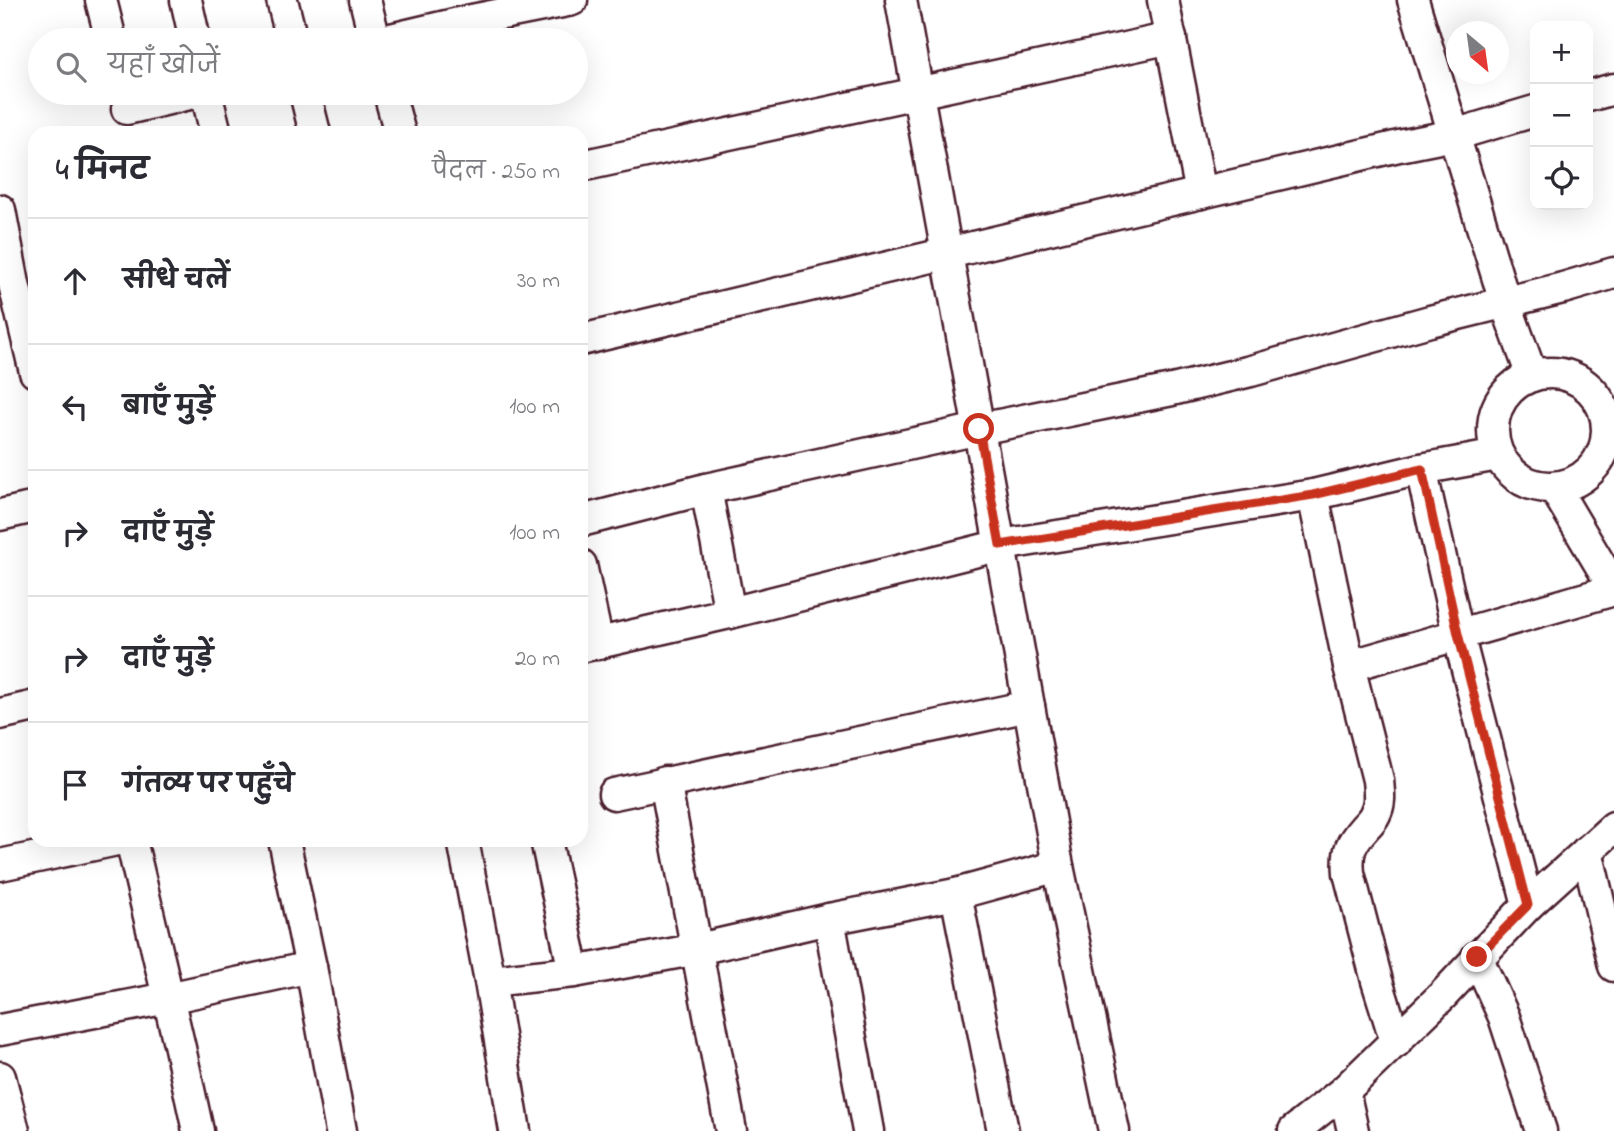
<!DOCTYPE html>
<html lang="hi">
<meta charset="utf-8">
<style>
:root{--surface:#fff;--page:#f2f2f3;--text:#2b2b33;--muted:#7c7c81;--line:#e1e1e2}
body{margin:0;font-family:"Indie Flower","Playpen Sans Deva",sans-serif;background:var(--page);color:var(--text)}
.controls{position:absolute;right:21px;top:21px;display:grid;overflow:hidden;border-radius:14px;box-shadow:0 7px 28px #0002}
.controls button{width:63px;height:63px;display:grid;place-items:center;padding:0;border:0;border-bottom:2px solid var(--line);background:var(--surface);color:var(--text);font:35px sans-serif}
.compass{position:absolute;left:1446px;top:21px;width:63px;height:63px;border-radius:50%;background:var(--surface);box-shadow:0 7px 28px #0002;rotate:151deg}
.stop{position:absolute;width:21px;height:21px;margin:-16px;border:5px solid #c8321e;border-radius:50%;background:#fff}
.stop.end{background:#c8321e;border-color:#fff;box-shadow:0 2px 7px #0008}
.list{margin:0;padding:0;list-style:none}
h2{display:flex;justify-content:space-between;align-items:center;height:91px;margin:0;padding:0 28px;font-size:30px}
h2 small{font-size:23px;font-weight:400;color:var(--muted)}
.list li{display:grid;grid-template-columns:46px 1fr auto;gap:21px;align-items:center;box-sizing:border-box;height:126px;padding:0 28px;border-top:2px solid var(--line)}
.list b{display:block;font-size:26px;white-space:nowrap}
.list em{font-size:23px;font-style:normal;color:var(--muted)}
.icon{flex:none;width:38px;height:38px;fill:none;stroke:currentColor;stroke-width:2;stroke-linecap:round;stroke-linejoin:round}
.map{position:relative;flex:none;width:1614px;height:1131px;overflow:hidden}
.search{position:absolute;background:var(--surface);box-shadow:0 7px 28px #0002;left:28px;top:28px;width:560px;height:77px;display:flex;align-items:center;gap:18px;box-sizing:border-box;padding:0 24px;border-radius:38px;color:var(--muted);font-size:26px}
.panel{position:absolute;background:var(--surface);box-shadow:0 7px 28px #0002;left:28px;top:126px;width:560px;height:721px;border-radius:21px}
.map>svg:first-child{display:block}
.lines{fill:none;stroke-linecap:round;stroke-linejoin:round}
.minor-casing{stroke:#4a1f2b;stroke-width:35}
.minor{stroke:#fff;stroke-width:30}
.route{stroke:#c8321e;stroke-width:9}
</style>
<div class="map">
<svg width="1614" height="1131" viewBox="0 0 1614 1131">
<rect width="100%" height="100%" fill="#fff"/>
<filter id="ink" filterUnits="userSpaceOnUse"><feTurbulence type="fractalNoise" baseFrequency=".0143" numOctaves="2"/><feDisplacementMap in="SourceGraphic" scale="14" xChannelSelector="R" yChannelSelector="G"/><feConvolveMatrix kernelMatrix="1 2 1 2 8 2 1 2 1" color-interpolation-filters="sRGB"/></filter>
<g filter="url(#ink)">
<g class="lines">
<defs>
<g id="minor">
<path d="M101,0L111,40"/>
<path d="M186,0L195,40"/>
<path d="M282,0L292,40"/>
<path d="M365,0L375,40"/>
<path d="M901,0L1058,866L1114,1131"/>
<path d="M1163,0L1201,193"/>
<path d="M1413,0L1505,302L1532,376"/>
<path d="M386,40L467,21L572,0"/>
<path d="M206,93L216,133"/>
<path d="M305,93L315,133"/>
<path d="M389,93L400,133"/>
<path d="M1588,96L1614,89"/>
<path d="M127,109L194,93"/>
<path d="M581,166L1171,38"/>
<path d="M0,210L14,284L35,372"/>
<path d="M581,340L1399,146L1454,135L1535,111"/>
<circle cx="1550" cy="430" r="57"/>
<path d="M1421,469L1458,634L1528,905"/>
<path d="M1554,487L1614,588"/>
<path d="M706,489L730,613"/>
<path d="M1313,495L1349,666L1378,780C1379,792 1381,803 1375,814C1373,819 1368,824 1365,827C1350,844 1347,851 1349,873L1377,981L1396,1042"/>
<path d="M0,515L35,507"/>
<path d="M581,521L706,489L979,429L1172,390L1251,371L1430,321L1563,288L1614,273"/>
<path d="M581,565L598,644"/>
<path d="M581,647L730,613L1001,545L1313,495L1421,469L1498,455"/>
<path d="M1349,666L1614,590"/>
<path d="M0,714L35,706"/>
<path d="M665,782L731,1131"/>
<path d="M614,794L1029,706"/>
<path d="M131,840L180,1048L198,1131"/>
<path d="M284,840L311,967L341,1131"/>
<path d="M463,840L490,981L515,1131"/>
<path d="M546,840L574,972"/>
<path d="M1587,851L1614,966"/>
<path d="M0,865L117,840"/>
<path d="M956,894L1003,1131"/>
<path d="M829,919L868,1131"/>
<path d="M1477,957L1504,1017L1541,1131"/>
<path d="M490,981L574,972L698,949L829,919L956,894L1058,866"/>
<path d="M0,1030L168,998L311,967"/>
<path d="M0,1077L14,1131"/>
<path d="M1344,1091L1353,1131"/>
<path d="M1294,1131L1344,1091L1442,996L1528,905L1614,827"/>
</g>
</defs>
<use href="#minor" class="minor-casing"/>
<use href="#minor" class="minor"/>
</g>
</g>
<g class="lines" filter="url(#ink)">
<path class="route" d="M979,429L1000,545L1313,495L1422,469L1458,634L1528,905L1477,957"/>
</g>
</svg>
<div class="controls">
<button>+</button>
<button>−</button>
<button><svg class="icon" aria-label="locate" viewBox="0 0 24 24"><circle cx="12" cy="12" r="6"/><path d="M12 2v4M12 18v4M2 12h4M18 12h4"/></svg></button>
</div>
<svg class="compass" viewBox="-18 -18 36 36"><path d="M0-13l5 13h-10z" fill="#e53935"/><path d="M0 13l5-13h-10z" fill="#7c7c81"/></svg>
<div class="stop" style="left:979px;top:429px"></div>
<div class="stop end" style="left:1477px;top:957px"></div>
<div class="search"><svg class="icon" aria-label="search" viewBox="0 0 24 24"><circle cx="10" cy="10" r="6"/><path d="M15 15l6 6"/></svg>यहाँ खोजें</div>
<section class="panel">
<h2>4 मिनट<small>पैदल · 250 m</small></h2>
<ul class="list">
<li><svg class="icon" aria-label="ahead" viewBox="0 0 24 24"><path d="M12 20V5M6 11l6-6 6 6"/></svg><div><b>सीधे चलें</b></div><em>30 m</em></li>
<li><svg class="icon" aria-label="left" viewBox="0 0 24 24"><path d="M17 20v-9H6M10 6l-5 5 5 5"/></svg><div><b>बाएँ मुड़ें</b></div><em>100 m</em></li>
<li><svg class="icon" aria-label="right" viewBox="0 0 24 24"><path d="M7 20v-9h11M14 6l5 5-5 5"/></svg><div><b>दाएँ मुड़ें</b></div><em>100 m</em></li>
<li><svg class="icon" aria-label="right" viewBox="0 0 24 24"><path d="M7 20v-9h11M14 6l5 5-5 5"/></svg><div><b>दाएँ मुड़ें</b></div><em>20 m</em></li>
<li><svg class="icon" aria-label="arrive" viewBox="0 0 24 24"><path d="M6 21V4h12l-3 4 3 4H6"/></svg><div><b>गंतव्य पर पहुँचे</b></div></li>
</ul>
</section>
</div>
